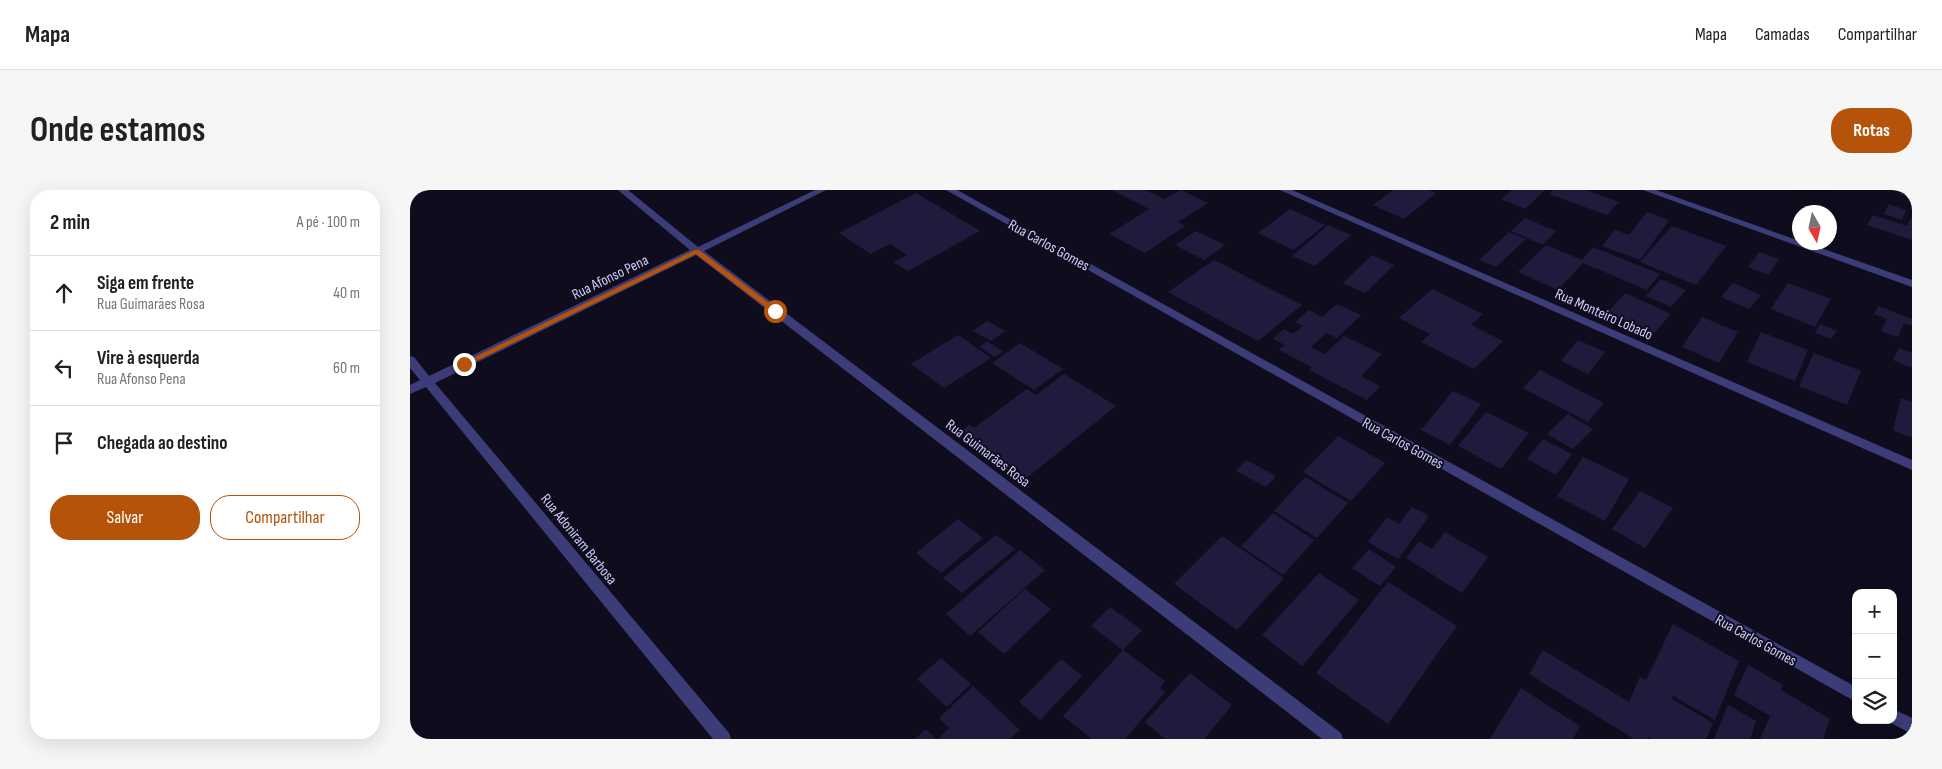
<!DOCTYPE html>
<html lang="pt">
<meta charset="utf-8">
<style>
:root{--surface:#fff;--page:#f6f6f6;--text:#202124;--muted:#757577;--line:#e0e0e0;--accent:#b45309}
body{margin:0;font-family:"Sofia Sans Condensed",sans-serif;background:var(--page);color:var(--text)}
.controls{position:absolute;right:15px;bottom:15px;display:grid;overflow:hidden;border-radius:10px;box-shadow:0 5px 20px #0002}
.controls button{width:45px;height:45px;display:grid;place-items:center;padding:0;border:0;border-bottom:1px solid var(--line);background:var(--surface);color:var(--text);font:25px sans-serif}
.compass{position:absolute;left:1382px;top:15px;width:45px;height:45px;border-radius:50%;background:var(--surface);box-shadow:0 5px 20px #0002;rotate:171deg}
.stop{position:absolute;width:15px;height:15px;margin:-11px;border:4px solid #b45309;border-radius:50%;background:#fff}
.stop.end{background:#b45309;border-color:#fff;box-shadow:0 1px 5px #0008}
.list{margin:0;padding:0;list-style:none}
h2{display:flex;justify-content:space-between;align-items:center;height:65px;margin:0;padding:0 20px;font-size:21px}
h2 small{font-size:16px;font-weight:400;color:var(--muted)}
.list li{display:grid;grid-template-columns:32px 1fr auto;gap:15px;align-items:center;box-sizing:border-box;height:75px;padding:0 20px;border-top:1px solid var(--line)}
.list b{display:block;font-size:19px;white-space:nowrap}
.list p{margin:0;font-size:16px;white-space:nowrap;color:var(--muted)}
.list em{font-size:16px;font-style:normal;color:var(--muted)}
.actions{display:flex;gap:10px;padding:15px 20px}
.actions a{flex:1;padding:11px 0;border:1px solid var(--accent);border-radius:20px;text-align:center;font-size:18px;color:var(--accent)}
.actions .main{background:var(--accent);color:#fff}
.icon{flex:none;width:28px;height:28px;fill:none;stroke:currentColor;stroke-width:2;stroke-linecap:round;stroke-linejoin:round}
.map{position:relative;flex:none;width:1502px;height:549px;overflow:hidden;border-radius:20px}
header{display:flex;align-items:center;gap:30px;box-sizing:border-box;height:70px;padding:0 25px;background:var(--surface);border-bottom:1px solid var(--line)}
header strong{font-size:24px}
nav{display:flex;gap:28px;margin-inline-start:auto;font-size:18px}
.intro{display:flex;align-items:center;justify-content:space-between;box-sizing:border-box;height:120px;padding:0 30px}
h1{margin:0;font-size:35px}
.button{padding:12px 22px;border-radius:20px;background:var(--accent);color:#fff;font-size:18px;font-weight:700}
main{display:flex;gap:30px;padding:0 30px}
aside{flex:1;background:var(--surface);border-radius:20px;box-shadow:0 5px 20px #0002}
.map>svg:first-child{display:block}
.building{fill:#1f1b3c}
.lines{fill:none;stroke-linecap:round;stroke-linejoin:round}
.street{fill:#3c3d78;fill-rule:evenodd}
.route{fill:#b45309}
.labels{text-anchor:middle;stroke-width:4;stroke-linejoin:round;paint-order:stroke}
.street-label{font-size:15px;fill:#cfcdfb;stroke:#0f0d1d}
</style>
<header>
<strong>Mapa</strong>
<nav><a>Mapa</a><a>Camadas</a><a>Compartilhar</a></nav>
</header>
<div class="intro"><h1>Onde estamos</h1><a class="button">Rotas</a></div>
<main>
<aside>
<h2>2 min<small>A pé · 100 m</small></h2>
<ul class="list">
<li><svg class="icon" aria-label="ahead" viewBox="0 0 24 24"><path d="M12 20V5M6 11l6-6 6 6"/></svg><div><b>Siga em frente</b><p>Rua Guimarães Rosa</p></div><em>40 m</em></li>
<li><svg class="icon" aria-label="left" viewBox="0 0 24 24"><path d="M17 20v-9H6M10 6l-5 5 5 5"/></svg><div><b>Vire à esquerda</b><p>Rua Afonso Pena</p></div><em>60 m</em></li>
<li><svg class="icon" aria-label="arrive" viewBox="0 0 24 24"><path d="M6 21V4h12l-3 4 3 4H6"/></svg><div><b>Chegada ao destino</b></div></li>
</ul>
<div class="actions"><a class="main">Salvar</a><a>Compartilhar</a></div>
</aside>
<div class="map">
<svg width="1502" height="549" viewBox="0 0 1502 549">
<rect width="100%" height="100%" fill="#0f0d1d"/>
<g class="building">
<path d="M702,0H735L754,9L771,0L798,13L768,32L775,36L735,63L699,44L739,19Z"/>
<path d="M983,0H1019L1026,3L994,29L963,15Z"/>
<path d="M1102,0H1135L1115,19L1091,9Z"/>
<path d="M1144,0H1176L1209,12L1197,25L1139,4Z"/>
<path d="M1491,0H1502V8L1489,4Z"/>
<path d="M506,3L570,41L498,81L483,72L497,65L480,54L461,64L429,43Z"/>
<path d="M1479,14L1496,20L1492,30L1474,24Z"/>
<path d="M880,19L915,35L883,60L848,43Z"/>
<path d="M1237,22L1259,30L1230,70L1192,56L1205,40L1219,45Z"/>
<path d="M1463,25L1497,36L1502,26V50L1457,35Z"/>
<path d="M1115,28L1146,41L1133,55L1101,41Z"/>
<path d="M918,35L941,45L905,76L882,66Z"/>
<path d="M1262,36L1316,56L1286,95L1230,72Z"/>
<path d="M786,41L815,55L794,70L765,55Z"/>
<path d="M1099,42L1116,49L1086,77L1069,70Z"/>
<path d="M1136,55L1172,70L1183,57L1250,84L1237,100L1173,73L1148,100L1108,82Z"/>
<path d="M1349,62L1369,69L1358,85L1338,77Z"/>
<path d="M962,65L984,75L955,103L933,93Z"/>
<path d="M804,70L892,115L848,151L758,102Z"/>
<path d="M1251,89L1276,100L1261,117L1236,106Z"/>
<path d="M1323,93L1351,105L1339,119L1311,107Z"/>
<path d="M1378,93L1421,109L1405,137L1361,119Z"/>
<path d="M1022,99L1073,124L1061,135L1093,151L1064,179L1011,152L1020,144L989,128Z"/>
<path d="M1215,103L1261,124L1242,145L1196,124Z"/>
<path d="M927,114L951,125L927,148L916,143L901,157L915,164L934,146L972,164L951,186L970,196L957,210L899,180L902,177L869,160L875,155L863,149L874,139L883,144L893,136L885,132L899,120L912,127Z"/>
<path d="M1468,116L1502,129V136L1494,133L1488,147L1471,141L1477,129L1464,124Z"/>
<path d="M1292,127L1328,142L1309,173L1272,157Z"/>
<path d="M577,131L595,141L581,151L563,141Z"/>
<path d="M1410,134L1427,141L1421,149L1405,143Z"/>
<path d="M1351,142L1398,160L1385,191L1337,172Z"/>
<path d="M548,145L581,168L534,198L501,174Z"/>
<path d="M1168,150L1195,162L1178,184L1151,171Z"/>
<path d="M577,151L593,162L585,167L569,157Z"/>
<path d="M610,153L653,179L624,200L582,173Z"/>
<path d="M1489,158L1501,163L1502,161V178L1483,170Z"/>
<path d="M1404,163L1451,181L1437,215L1389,196Z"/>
<path d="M1130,180L1194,213L1178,232L1113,198Z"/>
<path d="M654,184L706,216L613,291L547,243L559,235L564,238L617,199L626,205Z"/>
<path d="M1043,201L1071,214L1040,255L1011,240Z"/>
<path d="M1491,208L1502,212V248L1483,240Z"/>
<path d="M1076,222L1119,243L1091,279L1048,256Z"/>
<path d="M1158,224L1183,239L1163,259L1137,244Z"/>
<path d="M928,246L975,273L941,311L893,282Z"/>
<path d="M1133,249L1162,264L1146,285L1117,269Z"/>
<path d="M1173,267L1219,289L1195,331L1147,306Z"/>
<path d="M836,270L866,286L856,297L826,281Z"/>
<path d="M895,287L938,313L907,348L864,321Z"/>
<path d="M1230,301L1263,318L1235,358L1202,339Z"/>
<path d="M1002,317L1019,326L988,369L958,352L977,327L989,334Z"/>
<path d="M863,323L904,350L873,385L831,356Z"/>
<path d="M548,329L573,348L531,383L506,363Z"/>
<path d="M1035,342L1078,367L1052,403L996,368L1009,351L1022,359Z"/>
<path d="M586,345L605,359L552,403L533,388Z"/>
<path d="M812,346L874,388L827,440L764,394Z"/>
<path d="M959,359L986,377L970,396L942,378Z"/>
<path d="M610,360L635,380L560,446L536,424Z"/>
<path d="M909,383L949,410L892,476L852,445Z"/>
<path d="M978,392L1047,436L978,534L906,483Z"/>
<path d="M615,399L641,419L594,464L568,442Z"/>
<path d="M700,417L732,440L713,460L681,436Z"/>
<path d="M1263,434L1329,471L1305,530L1263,506L1262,509L1303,533L1296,549H1241L1238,547L1237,549H1224L1119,484L1133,460L1219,512L1230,487L1236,490Z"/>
<path d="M713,460L755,491L750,498L755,502L715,549H682L653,526Z"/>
<path d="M531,468L561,494L537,517L507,489Z"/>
<path d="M651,469L672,486L630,530L609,512Z"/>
<path d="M1338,475L1373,495L1371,500L1420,529L1413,549H1350L1360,526L1324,505Z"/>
<path d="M780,483L822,515L794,549H755L735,532Z"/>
<path d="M563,496L610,540L600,549H528L539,538L529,528Z"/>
<path d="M1111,498L1170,536L1163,549H1080Z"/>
<path d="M1318,515L1346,531L1340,549H1304Z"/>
<path d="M516,539L526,549H505Z"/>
</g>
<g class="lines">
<g class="street">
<path d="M208,0H218L288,57L405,0H416L294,61L931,543L933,549H912L286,65L25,193L319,543L321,549H303L16,197L0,204V195L10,190L0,178V166L4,167L19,186L280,60Z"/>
<path d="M536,0H547L1446,497V512Z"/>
<path d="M870,0H882L1502,270V280Z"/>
<path d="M1233,0H1246L1390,51V52H1394L1502,90V97Z"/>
<path d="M1483,519L1502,528V544L1477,531L1483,530Z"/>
</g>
</g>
<path class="route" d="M285,60H289L367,119V122H362L286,64L56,176L50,174Z"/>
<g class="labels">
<g class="street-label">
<text transform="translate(639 55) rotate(29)" y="5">Rua Carlos Gomes</text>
<text transform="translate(200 87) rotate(-26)" y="5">Rua Afonso Pena</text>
<text transform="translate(1194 124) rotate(24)" y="5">Rua Monteiro Lobado</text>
<text transform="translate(993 253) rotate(29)" y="5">Rua Carlos Gomes</text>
<text transform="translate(578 263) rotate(37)" y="5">Rua Guimarães Rosa</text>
<text transform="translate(169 349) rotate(51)" y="5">Rua Adoniram Barbosa</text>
<text transform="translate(1346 450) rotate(29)" y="5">Rua Carlos Gomes</text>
</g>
</g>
</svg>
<div class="controls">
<button>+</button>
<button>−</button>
<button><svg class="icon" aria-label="layers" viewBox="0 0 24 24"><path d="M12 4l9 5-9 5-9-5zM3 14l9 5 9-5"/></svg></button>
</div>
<svg class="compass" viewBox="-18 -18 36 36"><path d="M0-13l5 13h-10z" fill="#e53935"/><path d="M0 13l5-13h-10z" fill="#757577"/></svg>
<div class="stop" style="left:365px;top:121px"></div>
<div class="stop end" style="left:54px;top:174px"></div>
</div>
</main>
